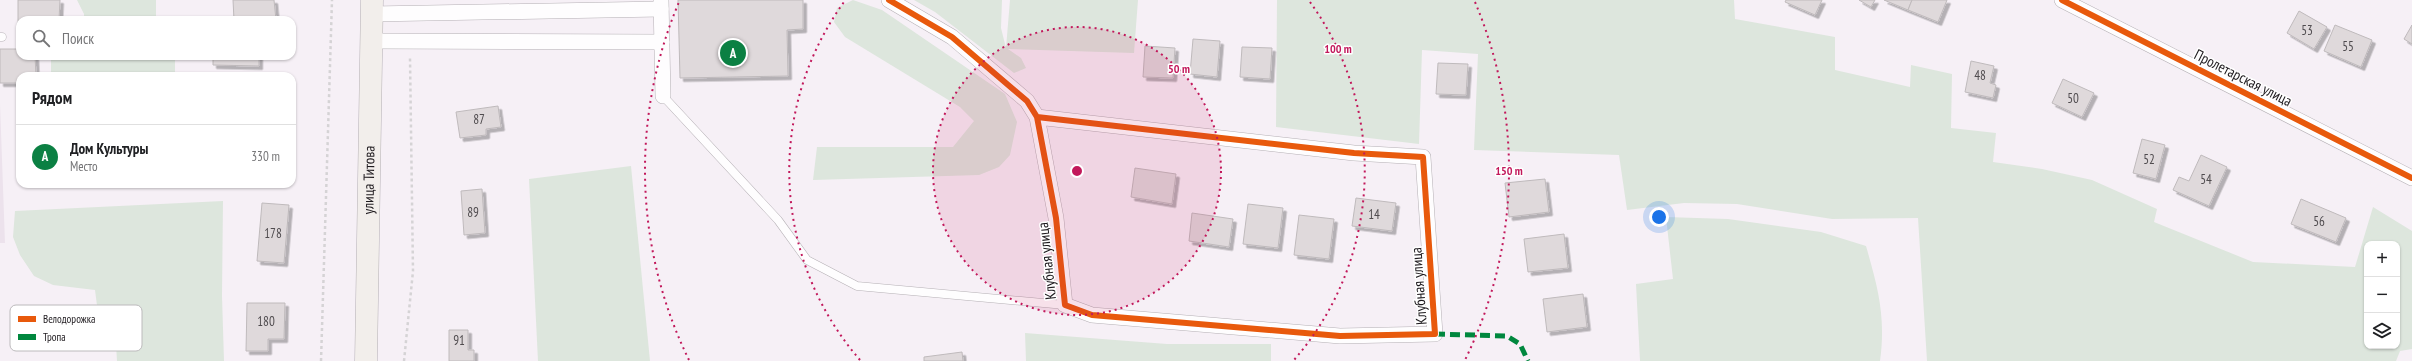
<!DOCTYPE html>
<html lang="ru">
<meta charset="utf-8">
<style>
:root{--surface:#fff;--page:#f6f6f6;--text:#202124;--muted:#757577;--line:#e0e0e0;--accent:#0b8043}
body{margin:0;font-family:"PT Sans Narrow",sans-serif;background:var(--page);color:var(--text)}
.controls{position:absolute;right:12px;bottom:12px;display:grid;overflow:hidden;border-radius:8px;box-shadow:0 1px 3px #0004}
.controls button{width:36px;height:36px;display:grid;place-items:center;padding:0;border:0;border-bottom:1px solid var(--line);background:var(--surface);color:var(--text);font:20px sans-serif}
.you{position:absolute;left:1659px;top:217px;width:14px;height:14px;margin:-10px;border:3px solid #fff;border-radius:50%;background:#1a73e8;box-shadow:0 0 0 6px #1a73e833}
.badge{display:grid;place-items:center;width:26px;height:26px;border-radius:50%;background:var(--accent);color:#fff;font-size:13px;font-weight:700}
.pin{position:absolute;translate:-50% -50%;border:2px solid #fff;box-shadow:0 1px 4px #0006}
.list{margin:0;padding:0;list-style:none}
h2{display:flex;justify-content:space-between;align-items:center;height:52px;margin:0;padding:0 16px;font-size:17px}
h2 small{font-size:13px;font-weight:400;color:var(--muted)}
.list li{display:grid;grid-template-columns:26px 1fr auto;gap:12px;align-items:center;box-sizing:border-box;height:64px;padding:0 16px;border-top:1px solid var(--line)}
.list b{display:block;font-size:15px;white-space:nowrap}
.list p{margin:0;font-size:13px;white-space:nowrap;color:var(--muted)}
.list em{font-size:13px;font-style:normal;color:var(--muted)}
.icon{flex:none;width:22px;height:22px;fill:none;stroke:currentColor;stroke-width:2;stroke-linecap:round;stroke-linejoin:round}
.map{position:relative;flex:none;width:2412px;height:361px;overflow:hidden}
.search{position:absolute;background:var(--surface);box-shadow:0 1px 3px #0004;left:16px;top:16px;width:280px;height:44px;display:flex;align-items:center;gap:10px;box-sizing:border-box;padding:0 14px;border-radius:12px;color:var(--muted);font-size:15px}
.panel{position:absolute;background:var(--surface);box-shadow:0 1px 3px #0004;left:16px;top:72px;width:280px;height:116px;border-radius:12px}
.map>svg:first-child{display:block}
.built{fill:#ece2ec}
.green{fill:#dde6dd;fill-rule:evenodd}
.building{fill:#dfd9db;stroke:#bfbabc;filter:url(#shadow)}
.lines{fill:none;stroke-linecap:round;stroke-linejoin:round}
.lane-casing{stroke:#b5b0b5;stroke-width:9}
.street-casing{stroke:#b5b0b5;stroke-width:16}
.secondary-casing{stroke:#b5b0b5;stroke-width:23}
.path{stroke:#d5d3d5;stroke-width:2.5;stroke-dasharray:3 3;stroke-linecap:butt}
.lane{stroke:#fefdfe;stroke-width:8}
.street{stroke:#fefdfe;stroke-width:15}
.secondary{stroke:#f2eeeb;stroke-width:22}
.quiet{stroke:#00873e;stroke-width:5;stroke-dasharray:10 5;stroke-linecap:butt}
.cycleway-casing{stroke:#fff;stroke-width:8}
.cycleway{stroke:#e8590c;stroke-width:6}
.ring{fill:none;stroke:#c2185b;stroke-width:2;stroke-dasharray:2 4}
.labels{text-anchor:middle;stroke-width:3;stroke-linejoin:round;paint-order:stroke}
.number-label{font-size:13px;fill:#4f4b4e}
.street-label{font-size:15px;fill:#1e1a1e;stroke:#fff}
.key{fill:#fff;stroke:#bcbabc;stroke-width:1}
.key-label{font-size:11px;fill:#1e1a1e}
.centre{fill:#c2185b;stroke:#fff;stroke-width:2}
.ring-label{font-size:12px;text-anchor:middle;font-weight:bold;fill:#c2185b;stroke:#fff;stroke-width:3;stroke-linejoin:round;paint-order:stroke}
</style>
<div class="map">
<svg width="2412" height="361" viewBox="0 0 2412 361">
<defs>
<filter id="shadow"><feDropShadow dx="3.5" dy="3.5" stdDeviation="0" flood-color="#0004"/></filter>
</defs>
<rect width="100%" height="100%" fill="#f6f0f6"/>
<path class="built" d="M0,103L5,243H0Z"/>
<g class="green">
<path d="M77,0H156V20H84V14Z"/>
<path d="M853,0L882,10L1005,94L1017,122L1010,155L999,167L979,175L813,180L817,147H953L974,121L960,107L845,37L834,22L837,8Z"/>
<path d="M914,0H1002L1001,28L1006,48L1010,0H1138L1134,53L1008,49L1021,58L1026,68L1014,73L935,12Z"/>
<path d="M1277,0H1734L1735,19L1835,37V70L1910,87L1911,65L1952,74L1951,128L1996,133L1993,162L2042,169L2092,180L2157,209L2154,222L2253,262L2355,267L2373,207L2412,231V349L2400,351L2396,361H1927L1918,218L1832,219L1737,204L1684,203L1627,210L1619,155L1474,150L1478,54L1422,50L1419,144L1276,127ZM2367,244H2397V346H2367Z"/>
<rect x="51" y="56" width="124" height="20"/>
<path d="M631,166L650,361H538L529,179Z"/>
<path d="M223,201L222,296L224,361H117L115,326L99,321L95,290L53,285L34,276L20,255L13,237L15,211Z"/>
<path d="M1666,217L1728,219L1821,232L1866,246C1878,288 1886,317 1880,361H1640L1636,284L1673,279Z"/>
<path d="M1025,333L1167,344H1271V361H1026Z"/>
</g>
<g class="building">
<path d="M18,0H60L59,20H20V33H18Z"/>
<path d="M233,0H274L276,20H234Z"/>
<path d="M678,0H803V29L787,30L788,76L680,78Z"/>
<path d="M1786,0H1822L1815,15L1785,2Z"/>
<path d="M1859,0H1875L1871,7Z"/>
<path d="M1884,0H1912L1908,10Z"/>
<path d="M1912,0H1947L1938,22L1908,10Z"/>
<path d="M2299,11L2327,27L2314,49L2287,33Z"/>
<path d="M2335,25L2372,40L2361,67L2324,51Z"/>
<path d="M2412,25V44L2404,39Z"/>
<path d="M1193,39L1220,41L1217,77L1190,74Z"/>
<path d="M1145,46L1175,48L1173,78L1143,77Z"/>
<path d="M1242,47L1272,48L1270,79L1240,77Z"/>
<path d="M0,49H20V56H35L36,76H20V83H0Z"/>
<path d="M213,56H259V66L213,65Z"/>
<path d="M1971,61L1994,66L1990,83L1996,85L1993,98L1965,92Z"/>
<path d="M1438,63L1468,64L1466,95L1436,94Z"/>
<path d="M2063,79L2094,93L2082,117L2052,103Z"/>
<path d="M498,106L501,127L486,129V135L460,138L456,112Z"/>
<path d="M2142,139L2165,145L2156,179L2133,173Z"/>
<path d="M2201,155L2227,167L2209,206L2173,190L2179,177L2189,181Z"/>
<path d="M1135,168L1176,174L1172,204L1131,197Z"/>
<path d="M1545,179L1549,212L1509,217L1505,183Z"/>
<path d="M482,189L485,233L464,235L461,191Z"/>
<path d="M1356,198L1396,203L1392,231L1352,226Z"/>
<path d="M2301,199L2346,218L2336,242L2291,224Z"/>
<path d="M262,203L289,205L284,263L257,261Z"/>
<path d="M1248,204L1283,208L1278,248L1243,244Z"/>
<path d="M1192,213L1233,219L1229,247L1189,241Z"/>
<path d="M1299,215L1334,219L1329,259L1294,255Z"/>
<path d="M1564,234L1568,268L1528,272L1524,239Z"/>
<path d="M1583,294L1587,327L1547,332L1543,299Z"/>
<path d="M247,303H285L284,339H268V351H246Z"/>
<path d="M449,330H468V350H474V361H449Z"/>
<path d="M962,352L963,361H924V357Z"/>
</g>
<g class="lines">
<defs>
<g id="lane">
<path d="M0,37H2"/>
<path d="M663,96L778,220L807,260L857,286L1065,305"/>
</g>
<g id="street">
<path d="M661,0L663,96"/>
<path d="M889,0L952,37L1027,101L1037,117L1056,218L1065,305L1092,315L1340,336L1435,334L1423,157L1354,153L1037,117"/>
<path d="M2062,0L2412,178"/>
<path d="M372,14L661,9"/>
<path d="M371,41L662,42"/>
</g>
<g id="secondary">
<path id="s1" d="M366,361L372,0"/>
</g>
</defs>
<use href="#lane" class="lane-casing"/>
<use href="#street" class="street-casing"/>
<use href="#secondary" class="secondary-casing"/>
<g class="path">
<path d="M321,361L332,0"/>
<path d="M404,361L413,271L410,58"/>
</g>
<use href="#lane" class="lane"/>
<use href="#street" class="street"/>
<use href="#secondary" class="secondary"/>
<path class="quiet" d="M1435,334L1507,336L1520,344L1528,361"/>
<defs>
<g id="cycleway">
<path d="M889,0L952,37L1027,101L1037,117L1056,218L1065,305L1092,315L1340,336L1435,334L1423,157L1354,153L1037,117"/>
<path d="M2062,0L2412,178"/>
</g>
</defs>
<use href="#cycleway" class="cycleway-casing"/>
<use href="#cycleway" class="cycleway"/>
</g>
<circle cx="1077" cy="171" r="144" fill="#c2185b" fill-opacity=".12"/>
<g class="ring">
<circle cx="1077" cy="171" r="144"/>
<path d="M860 360A288 288 0 0 1 844 2M1310 2A288 288 0 0 1 1294 360"/>
<path d="M689 360A432 432 0 0 1 679 2M1475 2A432 432 0 0 1 1465 360"/>
</g>
<g class="labels">
<g class="number-label">
<text x="2307" y="35">53</text>
<text x="2348" y="51">55</text>
<text x="1980" y="80">48</text>
<text x="2073" y="103">50</text>
<text x="479" y="124">87</text>
<text x="2149" y="164">52</text>
<text x="2206" y="184">54</text>
<text x="473" y="217">89</text>
<text x="1374" y="219">14</text>
<text x="2319" y="226">56</text>
<text x="273" y="238">178</text>
<text x="266" y="326">180</text>
<text x="459" y="345">91</text>
</g>
<g class="street-label">
<text transform="translate(2243 78) rotate(27)" y="5">Пролетарская улица</text>
<text dy="5" stroke="none"><textPath href="#s1" startOffset="181">улица Титова</textPath></text>
<text transform="translate(1047 261) rotate(-96)" y="5">Клубная улица</text>
<text transform="translate(1419 286) rotate(-94)" y="5">Клубная улица</text>
</g>
</g>
<rect x="10" y="305" width="132" height="46" rx="6" class="key"/>
<rect x="18" y="316" width="18" height="6" fill="#e8590c"/>
<rect x="18" y="334" width="18" height="6" fill="#00873e"/>
<g class="key-label">
<text x="43" y="323">Велодорожка</text>
<text x="43" y="341">Тропа</text>
</g>
<circle cx="1077" cy="171" r="6" class="centre"/>
<g class="ring-label">
<text x="1338" y="53">100 m</text>
<text x="1179" y="73">50 m</text>
<text x="1509" y="175">150 m</text>
</g>
</svg>
<div class="controls">
<button>+</button>
<button>−</button>
<button><svg class="icon" aria-label="layers" viewBox="0 0 24 24"><path d="M12 4l9 5-9 5-9-5zM3 14l9 5 9-5"/></svg></button>
</div>
<div class="you"></div>
<div class="pin badge" style="left:733px;top:53px">A</div>
<div class="search"><svg class="icon" aria-label="search" viewBox="0 0 24 24"><circle cx="10" cy="10" r="6"/><path d="M15 15l6 6"/></svg>Поиск</div>
<section class="panel">
<h2>Рядом<small></small></h2>
<ul class="list">
<li><span class="badge">A</span><div><b>Дом Культуры</b><p>Место</p></div><em>330 m</em></li>
</ul>
</section>
</div>
